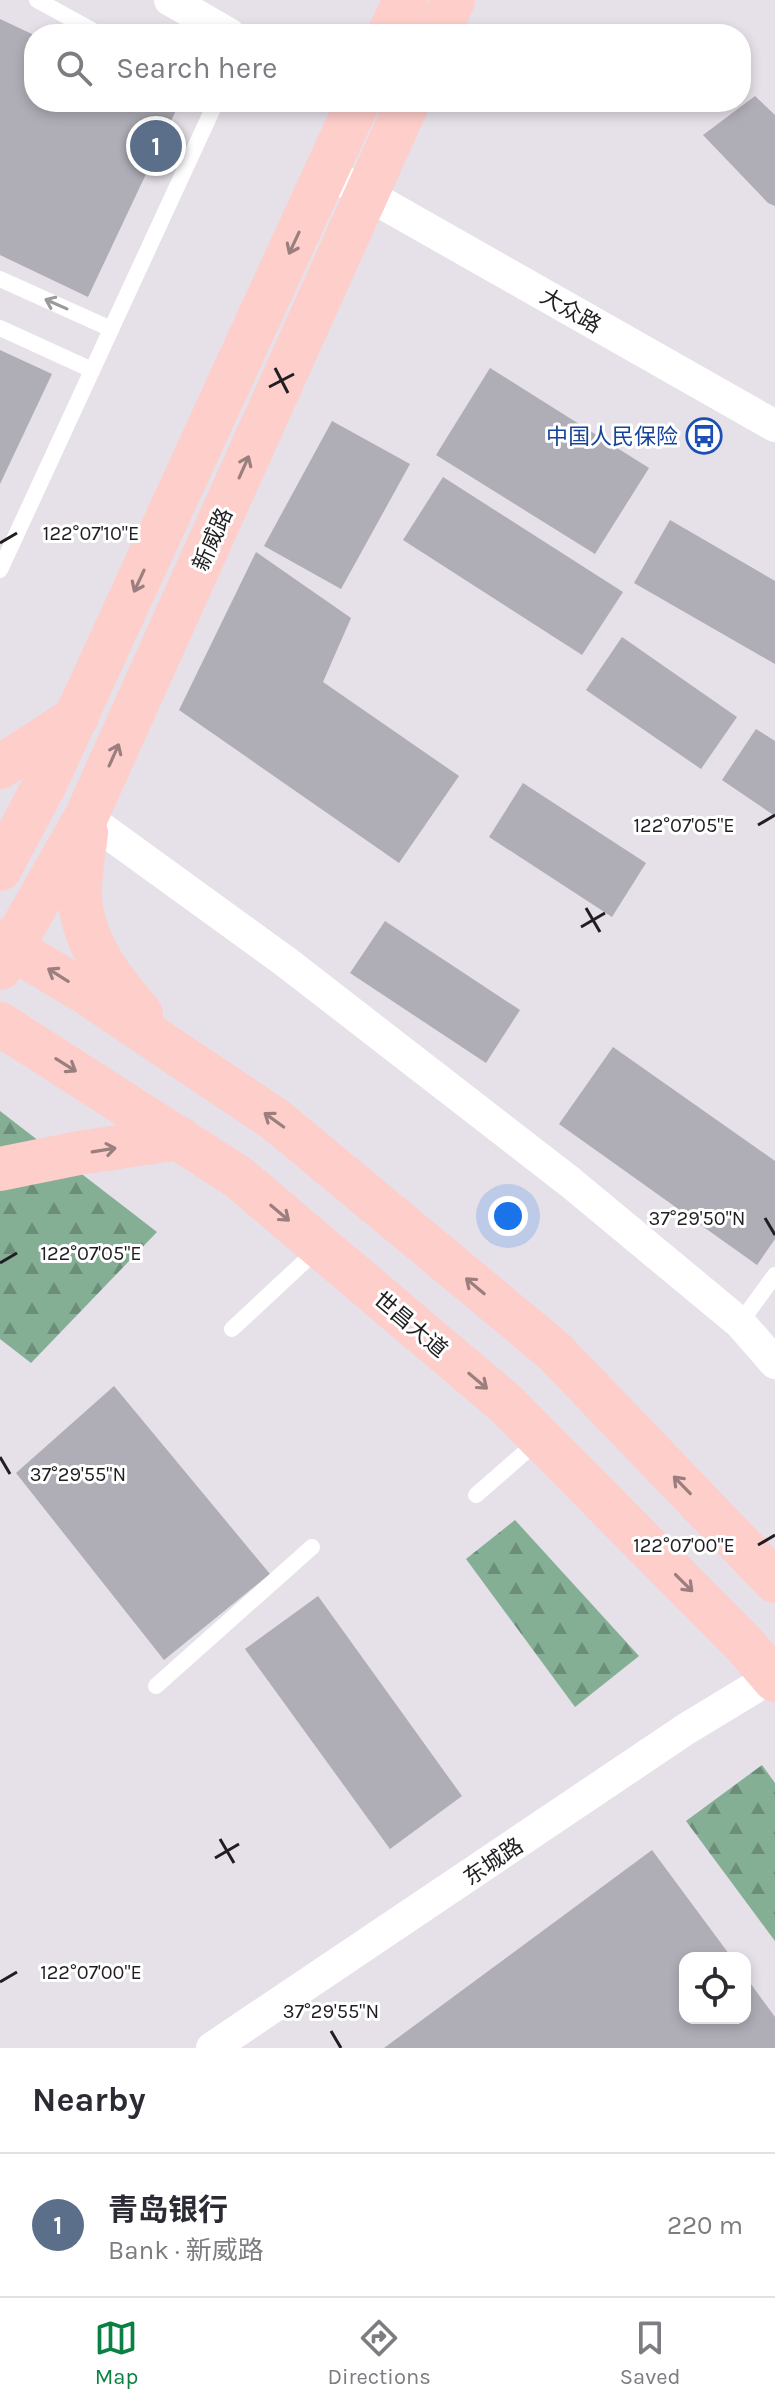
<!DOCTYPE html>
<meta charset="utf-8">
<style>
:root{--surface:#fff;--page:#f7f7f7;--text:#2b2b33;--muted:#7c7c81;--line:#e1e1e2;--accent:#0b8043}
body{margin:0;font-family:Karla,"Noto Sans SC",sans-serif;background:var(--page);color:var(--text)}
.controls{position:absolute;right:24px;bottom:24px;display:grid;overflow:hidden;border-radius:16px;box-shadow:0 4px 12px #0003}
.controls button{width:72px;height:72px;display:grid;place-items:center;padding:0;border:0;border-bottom:2px solid var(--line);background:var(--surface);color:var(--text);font:40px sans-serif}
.you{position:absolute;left:508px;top:1216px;width:28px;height:28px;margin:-20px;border:6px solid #fff;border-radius:50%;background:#1a73e8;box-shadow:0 0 0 12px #1a73e833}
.badge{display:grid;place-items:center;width:52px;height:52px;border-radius:50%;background:var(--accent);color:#fff;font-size:26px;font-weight:700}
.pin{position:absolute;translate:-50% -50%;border:4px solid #fff;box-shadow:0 2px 8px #0006}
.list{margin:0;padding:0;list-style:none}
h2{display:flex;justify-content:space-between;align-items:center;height:104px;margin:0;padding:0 32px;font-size:34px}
h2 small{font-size:26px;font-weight:400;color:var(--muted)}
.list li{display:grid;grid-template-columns:52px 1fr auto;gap:24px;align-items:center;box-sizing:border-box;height:144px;padding:0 32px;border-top:2px solid var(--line)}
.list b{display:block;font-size:30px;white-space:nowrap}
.list p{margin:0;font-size:26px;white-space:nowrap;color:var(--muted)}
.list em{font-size:26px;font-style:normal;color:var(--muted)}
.icon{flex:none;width:44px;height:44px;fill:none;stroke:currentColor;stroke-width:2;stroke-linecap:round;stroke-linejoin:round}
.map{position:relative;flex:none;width:775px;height:2048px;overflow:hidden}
.search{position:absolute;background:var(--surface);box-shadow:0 4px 12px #0003;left:24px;right:24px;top:24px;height:88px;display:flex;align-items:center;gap:20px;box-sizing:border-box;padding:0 28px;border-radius:32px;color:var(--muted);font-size:30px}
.sheet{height:248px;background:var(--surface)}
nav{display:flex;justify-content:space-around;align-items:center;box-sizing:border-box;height:112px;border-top:2px solid var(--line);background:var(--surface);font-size:22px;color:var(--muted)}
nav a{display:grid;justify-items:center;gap:4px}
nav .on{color:var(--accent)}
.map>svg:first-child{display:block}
.forest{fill:url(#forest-firs)}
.building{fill:#afadb6}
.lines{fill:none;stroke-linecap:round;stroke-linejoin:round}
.service{stroke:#fff;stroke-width:16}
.minor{stroke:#fff;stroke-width:32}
.primary{stroke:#fececb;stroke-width:44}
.oneway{stroke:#9a7f7e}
.oneway2{stroke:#9b9a9b}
.ticks{fill:none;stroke:#201e21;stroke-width:3}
.labels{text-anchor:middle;stroke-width:6;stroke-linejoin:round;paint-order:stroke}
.street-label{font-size:22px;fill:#201e21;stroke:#fff}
.transit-label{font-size:22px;fill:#164399;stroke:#fff;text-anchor:end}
.ticks-label{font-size:20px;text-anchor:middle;fill:#201e21;stroke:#fff;stroke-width:6;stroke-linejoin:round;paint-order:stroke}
</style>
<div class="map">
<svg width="775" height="2048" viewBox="0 0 775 2048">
<defs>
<pattern id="forest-firs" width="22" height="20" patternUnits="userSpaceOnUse" patternTransform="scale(2)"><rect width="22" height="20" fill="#84af95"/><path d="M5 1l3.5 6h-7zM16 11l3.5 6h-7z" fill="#6c8e79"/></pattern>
</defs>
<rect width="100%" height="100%" fill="#e6e0e9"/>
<g class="forest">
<path d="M0,1111L157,1232L31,1363L0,1339Z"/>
<path d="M515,1520L639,1656L575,1707L466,1559Z"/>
<path d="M762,1765L775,1783V1941L686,1821Z"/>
</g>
<g class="building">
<path d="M0,19L34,35V102L179,104L88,297L0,255Z"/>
<path d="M755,96L775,115V206L768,203L703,135Z"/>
<path d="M0,350L52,374L0,484Z"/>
<path d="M490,368L649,468L595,554L436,455Z"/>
<path d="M332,421L410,464L341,589L264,546Z"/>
<path d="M443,477L623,592L582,655L403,540Z"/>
<path d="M670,520L775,581V664L634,583Z"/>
<path d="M256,552L351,618L323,682L459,776L399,863L179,710Z"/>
<path d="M622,637L737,717L701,769L586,690Z"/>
<path d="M756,729L775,741V816L722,780Z"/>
<path d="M523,783L646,863L612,917L489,837Z"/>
<path d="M385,921L520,1010L486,1063L350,973Z"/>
<path d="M613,1047L775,1161V1239L757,1265L559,1124Z"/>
<path d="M114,1386L270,1574L164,1660L16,1473Z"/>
<path d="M318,1596L462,1796L390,1849L245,1649Z"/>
<path d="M652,1850L732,1958H685V2018H745V1976L775,2017V2048H384Z"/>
</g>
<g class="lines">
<g class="service">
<path d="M37,0L99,34"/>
<path d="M0,279L111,329"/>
<path d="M0,328L92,370"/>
<path d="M0,570L216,102"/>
<path d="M740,1323L775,1275"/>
<path d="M232,1329L319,1248"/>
<path d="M476,1495L539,1440"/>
<path d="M156,1686L312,1547"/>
</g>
<g class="minor">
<path d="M170,0L229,34"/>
<path d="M347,183L775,426"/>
<path d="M86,817L286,962L570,1182L740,1323L775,1363"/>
<path d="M212,2048L686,1729L775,1675"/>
</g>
<g class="primary">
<path d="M389,34L405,0"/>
<path d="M438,34L453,0"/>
<path d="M0,767L77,717"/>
<path d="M86,833C84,854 78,881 80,901C85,947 112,980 141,1014"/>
<path d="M0,869L47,780L358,102"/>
<path d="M0,941L85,992L276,1120L554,1351L775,1581"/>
<path d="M0,968L86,817L408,102"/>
<path d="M0,1024L238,1177L505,1403L744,1644L775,1680"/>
<path d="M0,1169L79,1153L179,1138"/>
</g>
</g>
<defs><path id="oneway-shaft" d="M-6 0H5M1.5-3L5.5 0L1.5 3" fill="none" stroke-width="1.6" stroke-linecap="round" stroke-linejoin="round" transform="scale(2)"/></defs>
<g class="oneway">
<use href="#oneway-shaft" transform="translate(294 243) rotate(115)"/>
<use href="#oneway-shaft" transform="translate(244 467) rotate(-66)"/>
<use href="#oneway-shaft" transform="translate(139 581) rotate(115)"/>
<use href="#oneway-shaft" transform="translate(114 755) rotate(-66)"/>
<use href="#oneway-shaft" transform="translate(58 975) rotate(-148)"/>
<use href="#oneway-shaft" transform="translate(66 1065) rotate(32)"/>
<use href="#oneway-shaft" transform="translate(274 1120) rotate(-144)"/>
<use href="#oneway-shaft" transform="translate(104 1150) rotate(-9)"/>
<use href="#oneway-shaft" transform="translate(280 1213) rotate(40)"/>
<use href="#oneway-shaft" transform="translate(475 1286) rotate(-140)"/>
<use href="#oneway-shaft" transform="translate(478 1381) rotate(40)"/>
<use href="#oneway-shaft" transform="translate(682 1485) rotate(-134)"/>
<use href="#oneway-shaft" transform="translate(684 1583) rotate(45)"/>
</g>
<use class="oneway2" href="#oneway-shaft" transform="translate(56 304) rotate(-156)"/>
<path class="ticks" d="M275,368L288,393M269,387L294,374M0,543L17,533M758,825L775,815M586,908L600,932M581,927L605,913M765,1218L775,1235M0,1263L17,1253M0,1457L10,1474M758,1545L775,1535M220,1839L234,1863M215,1858L239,1844M0,1982L17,1972M331,2031L341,2048"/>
<defs>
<symbol id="bus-ring" viewBox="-11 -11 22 22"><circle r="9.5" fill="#fff" stroke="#1a4fb4" stroke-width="1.5"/><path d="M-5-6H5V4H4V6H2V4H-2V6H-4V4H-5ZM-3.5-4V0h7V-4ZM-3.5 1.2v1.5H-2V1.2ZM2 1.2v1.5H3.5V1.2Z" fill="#1a4fb4"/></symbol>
</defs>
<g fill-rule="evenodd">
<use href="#bus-ring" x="684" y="416" width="40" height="40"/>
</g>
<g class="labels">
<g class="street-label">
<text transform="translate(571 310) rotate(30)" y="8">大众路</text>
<text transform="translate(212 539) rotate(-66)" y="8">新威路</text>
<text transform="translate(411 1324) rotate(40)" y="8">世昌大道</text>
<text transform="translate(493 1861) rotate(-34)" y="8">东城路</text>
</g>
<g class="transit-label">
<text x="678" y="444">中国人民保险</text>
</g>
</g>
<g class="ticks-label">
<text x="91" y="540">122°07'10"E</text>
<text x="684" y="832">122°07'05"E</text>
<text x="697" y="1225">37°29'50"N</text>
<text x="91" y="1260">122°07'05"E</text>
<text x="78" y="1481">37°29'55"N</text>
<text x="684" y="1552">122°07'00"E</text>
<text x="91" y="1979">122°07'00"E</text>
<text x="331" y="2018">37°29'55"N</text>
</g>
</svg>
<div class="controls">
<button><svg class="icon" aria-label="locate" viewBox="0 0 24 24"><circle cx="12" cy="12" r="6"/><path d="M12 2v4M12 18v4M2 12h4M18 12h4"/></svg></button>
</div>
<div class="you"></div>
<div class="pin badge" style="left:156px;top:146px;background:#5c6f8a">1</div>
<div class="search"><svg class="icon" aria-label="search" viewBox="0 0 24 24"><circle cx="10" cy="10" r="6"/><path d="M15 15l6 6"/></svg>Search here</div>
</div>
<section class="sheet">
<h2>Nearby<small></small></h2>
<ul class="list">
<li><span class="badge" style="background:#5c6f8a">1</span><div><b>青岛银行</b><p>Bank · 新威路</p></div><em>220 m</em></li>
</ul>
</section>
<nav>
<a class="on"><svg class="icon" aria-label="map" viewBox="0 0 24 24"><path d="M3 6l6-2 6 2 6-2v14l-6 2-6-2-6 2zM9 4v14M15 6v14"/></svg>Map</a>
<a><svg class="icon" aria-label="directions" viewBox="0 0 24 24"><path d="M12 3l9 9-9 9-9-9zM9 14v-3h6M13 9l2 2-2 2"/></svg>Directions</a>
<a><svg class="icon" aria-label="saved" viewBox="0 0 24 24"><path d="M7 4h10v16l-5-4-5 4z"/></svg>Saved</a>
</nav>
